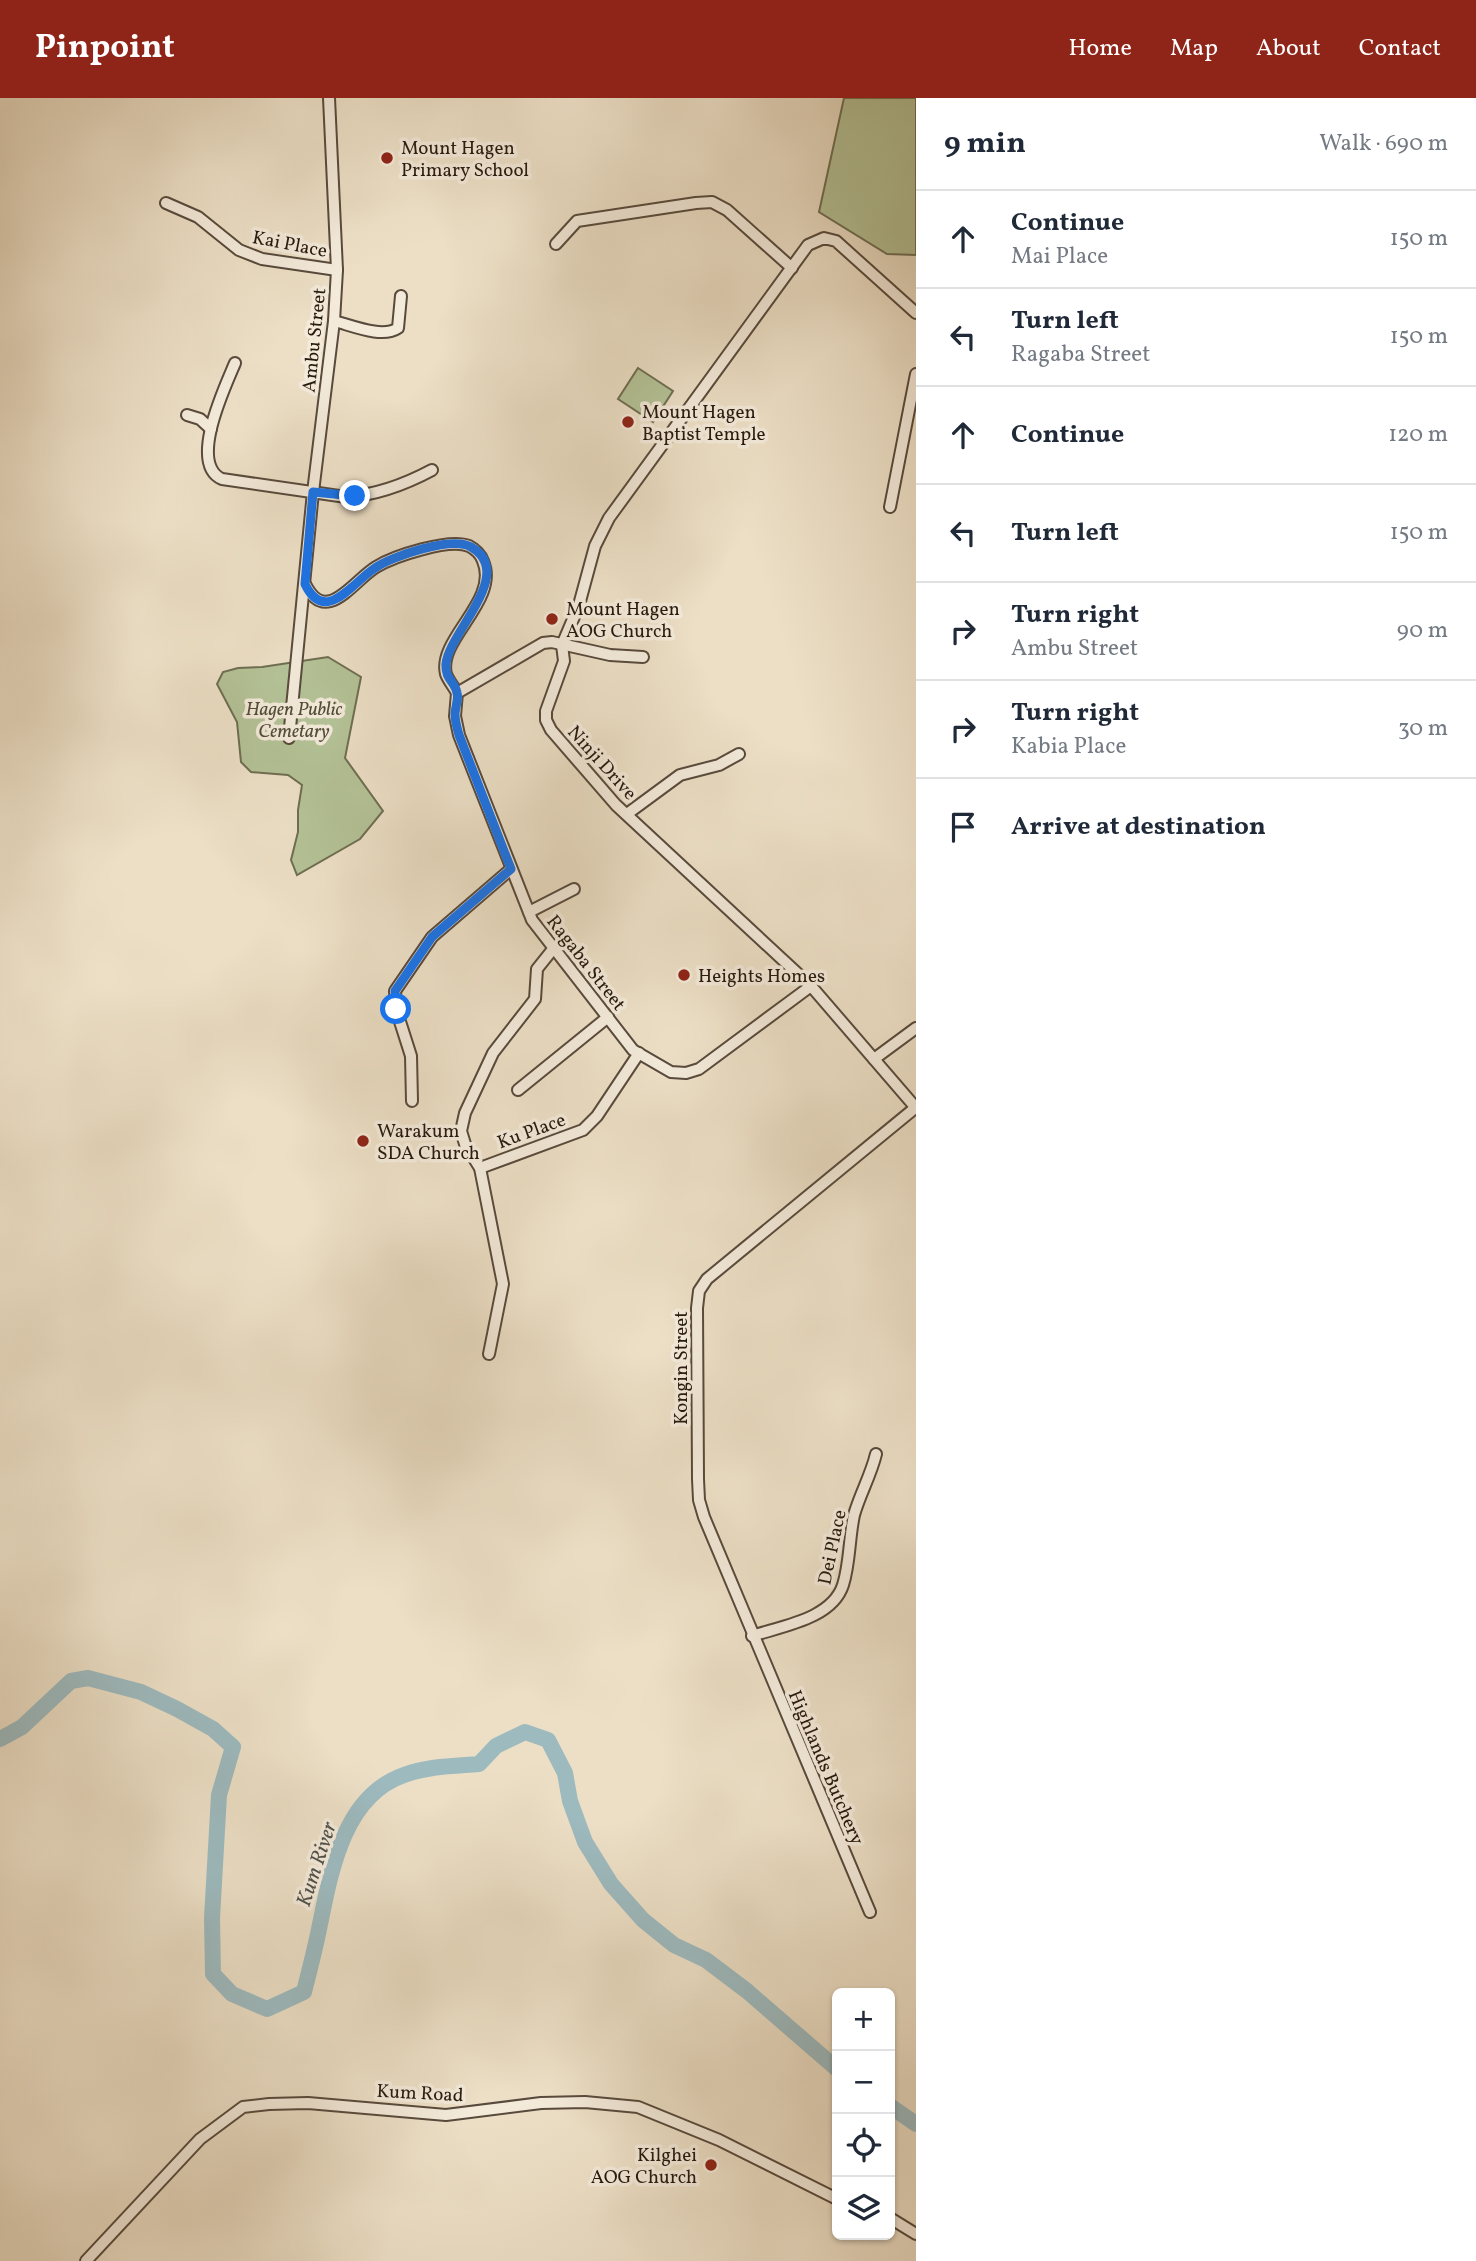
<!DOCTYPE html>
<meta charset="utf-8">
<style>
:root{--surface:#fff;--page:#f2f2f3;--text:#1f2937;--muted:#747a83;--line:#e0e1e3;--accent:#8f2418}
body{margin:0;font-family:Vollkorn,serif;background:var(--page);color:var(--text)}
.controls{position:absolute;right:21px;bottom:21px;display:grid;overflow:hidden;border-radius:10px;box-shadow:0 2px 5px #0004}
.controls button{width:63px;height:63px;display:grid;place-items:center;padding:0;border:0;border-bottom:2px solid var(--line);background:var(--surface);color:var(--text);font:35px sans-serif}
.stop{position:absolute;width:21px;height:21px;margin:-16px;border:5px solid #1a73e8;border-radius:50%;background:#fff}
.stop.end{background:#1a73e8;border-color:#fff;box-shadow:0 2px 7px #0008}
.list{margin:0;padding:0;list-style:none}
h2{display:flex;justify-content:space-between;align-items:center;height:91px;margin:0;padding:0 28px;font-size:30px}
h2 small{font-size:23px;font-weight:400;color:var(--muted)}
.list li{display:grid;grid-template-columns:46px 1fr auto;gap:21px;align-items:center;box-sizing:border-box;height:98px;padding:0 28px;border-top:2px solid var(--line)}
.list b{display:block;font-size:26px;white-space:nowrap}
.list p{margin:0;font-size:23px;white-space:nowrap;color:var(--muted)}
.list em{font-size:23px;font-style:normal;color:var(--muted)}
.icon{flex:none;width:38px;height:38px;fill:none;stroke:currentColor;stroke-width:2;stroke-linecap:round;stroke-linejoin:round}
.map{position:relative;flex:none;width:916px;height:2163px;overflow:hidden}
header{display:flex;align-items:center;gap:42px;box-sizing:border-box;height:98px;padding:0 35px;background:var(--accent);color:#fff}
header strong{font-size:33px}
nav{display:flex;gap:38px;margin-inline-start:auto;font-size:24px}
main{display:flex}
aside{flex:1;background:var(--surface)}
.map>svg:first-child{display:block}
.green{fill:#b4c297;stroke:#6e6e52;stroke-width:2}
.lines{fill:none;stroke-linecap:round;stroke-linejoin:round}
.river{stroke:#9dbabf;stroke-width:16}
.minor-casing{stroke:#584a3c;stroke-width:14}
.minor{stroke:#f3eada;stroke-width:10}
.route{stroke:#1a73e8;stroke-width:9}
.poi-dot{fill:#8f2418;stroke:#f3eada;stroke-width:2.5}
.labels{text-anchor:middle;stroke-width:7;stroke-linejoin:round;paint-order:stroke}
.poi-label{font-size:19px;fill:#27190e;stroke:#f3eada;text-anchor:start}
.street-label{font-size:19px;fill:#27190e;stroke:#f3eada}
.park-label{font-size:19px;font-style:italic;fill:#514c37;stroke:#f3eada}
.water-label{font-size:21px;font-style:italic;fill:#50514c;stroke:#f3eada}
</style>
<header>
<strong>Pinpoint</strong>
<nav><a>Home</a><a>Map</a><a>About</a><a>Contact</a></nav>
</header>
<main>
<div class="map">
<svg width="916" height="2163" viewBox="0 0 916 2163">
<rect width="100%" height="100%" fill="#ecdfc6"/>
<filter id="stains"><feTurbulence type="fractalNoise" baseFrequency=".00286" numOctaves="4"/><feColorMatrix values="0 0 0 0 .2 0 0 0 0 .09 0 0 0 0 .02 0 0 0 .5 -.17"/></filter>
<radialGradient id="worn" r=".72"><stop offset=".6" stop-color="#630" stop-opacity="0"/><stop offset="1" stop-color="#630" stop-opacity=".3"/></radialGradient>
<g class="green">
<path d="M844,0H916V157L887,156L819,114Z"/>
<path d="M638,270L673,293L653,324L618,301Z"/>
<path d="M328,559L361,579L345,660L383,713L360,741L297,777L291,762L298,734V712L302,687L288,677L251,674L241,664L237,624L217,586L223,574L238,570L262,569Z"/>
</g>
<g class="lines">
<g class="river">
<path d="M0,1641L22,1629L71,1583L88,1580L141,1594L177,1611L213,1631L233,1649L219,1697L212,1820L213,1876L232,1896L267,1911L304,1894C309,1874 314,1855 318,1836C330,1779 341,1699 404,1677C428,1668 454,1668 479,1666L496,1648L525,1634L548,1642L565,1675L570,1703L585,1744L611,1786L643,1822L674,1847L706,1862L747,1893L837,1971"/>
<path d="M890,2008L916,2026"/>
</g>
<defs>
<g id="minor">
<path d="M166,105L198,119L239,152L262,161L337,172"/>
<path d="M556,146L577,123L696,105L712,104L727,112L792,170"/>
<path d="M916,215L836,143L824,140L808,147L609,420L595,448L579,507L562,547L564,563L546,613V622L551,632L616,707L811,888L916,1010"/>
<path d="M334,223C351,227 382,241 398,230L401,198"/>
<path d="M235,265C225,289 188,366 222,381L346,399C377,397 404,387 432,372"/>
<path d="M187,317L200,321L211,331"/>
<path d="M890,409L916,276"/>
<path d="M305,486C326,529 354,482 376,469C394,458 449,440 469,448C475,451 481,457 483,463C500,503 437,541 446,576C448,582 454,589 457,595L543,545L552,544L610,557L643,559"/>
<path d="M457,595L455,618L459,637L532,822L633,952L671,974L686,975L699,971L811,888"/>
<path d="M289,640L313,394L334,223L337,172L329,0"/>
<path d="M627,716L680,677L719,667L739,656"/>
<path d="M529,814L574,791"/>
<path d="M874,961L916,930"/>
<path d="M518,992L608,919"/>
<path d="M412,1003L411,958L396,911L395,893L432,839L511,771"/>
<path d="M480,1070L583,1032L597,1018L639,955"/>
<path d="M489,1256L503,1186L480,1070L465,1046L461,1033L465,1015L493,955L535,901L537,871L553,851"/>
<path d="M752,1538C782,1528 832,1521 843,1487C850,1465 849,1440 854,1417C860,1396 871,1377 876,1356"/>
<path d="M870,1814L704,1419L699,1402L698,1381L697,1210L699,1193L707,1181L915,1010"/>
<path d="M890,2120L916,2136"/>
<path d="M86,2163L200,2041L243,2009L269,2006L308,2005L446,2017L541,2005L585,2004L638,2009L719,2042L837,2101"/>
</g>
</defs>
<use href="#minor" class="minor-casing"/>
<use href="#minor" class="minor"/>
</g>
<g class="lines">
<path class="route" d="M355,398L313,394L305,486C325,528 353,484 375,470C392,458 452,438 471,449C517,475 449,534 446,566C445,582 455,583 457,595C459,601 455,610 455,616C455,623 457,630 459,637L511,771L432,839L395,893L396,911"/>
</g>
<g class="poi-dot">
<circle cx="387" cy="60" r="7"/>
<circle cx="628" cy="324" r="7"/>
<circle cx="552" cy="521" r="7"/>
<circle cx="684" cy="877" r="7"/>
<circle cx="363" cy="1043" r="7"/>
<circle cx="711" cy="2067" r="7"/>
</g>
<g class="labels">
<g class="poi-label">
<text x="401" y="56">Mount Hagen<tspan x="401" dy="22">Primary School</tspan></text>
<text x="642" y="320">Mount Hagen<tspan x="642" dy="22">Baptist Temple</tspan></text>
<text x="566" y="517">Mount Hagen<tspan x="566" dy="22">AOG Church</tspan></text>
<text x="698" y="884">Heights Homes</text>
<text x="377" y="1039">Warakum<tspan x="377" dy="22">SDA Church</tspan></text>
<text x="697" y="2063" text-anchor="end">Kilghei<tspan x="697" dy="22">AOG Church</tspan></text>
</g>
<g class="street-label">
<text transform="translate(290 145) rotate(11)" y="7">Kai Place</text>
<text transform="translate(313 242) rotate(-84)" y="7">Ambu Street</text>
<text transform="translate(603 664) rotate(48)" y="7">Ninji Drive</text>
<text transform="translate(587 864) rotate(52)" y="7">Ragaba Street</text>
<text transform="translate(531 1032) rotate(-20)" y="7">Ku Place</text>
<text transform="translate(680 1270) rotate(-90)" y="7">Kongin Street</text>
<text transform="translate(831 1449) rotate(-78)" y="7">Dei Place</text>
<text transform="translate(827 1669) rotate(67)" y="7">Highlands Butchery</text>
<text transform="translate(420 1994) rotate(3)" y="7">Kum Road</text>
</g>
<g class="park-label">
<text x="294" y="617">Hagen Public<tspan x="294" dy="22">Cemetary</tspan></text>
</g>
<g class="water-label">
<text transform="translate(316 1766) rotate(-72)" y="7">Kum River</text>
</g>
</g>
<rect width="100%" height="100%" filter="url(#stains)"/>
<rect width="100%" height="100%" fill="url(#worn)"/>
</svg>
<div class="controls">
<button>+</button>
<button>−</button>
<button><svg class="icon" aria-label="locate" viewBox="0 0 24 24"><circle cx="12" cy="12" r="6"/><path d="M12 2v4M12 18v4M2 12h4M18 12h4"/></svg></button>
<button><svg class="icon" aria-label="layers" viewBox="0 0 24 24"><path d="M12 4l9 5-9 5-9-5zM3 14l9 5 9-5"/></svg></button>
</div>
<div class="stop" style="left:396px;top:911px"></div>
<div class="stop end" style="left:355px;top:398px"></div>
</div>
<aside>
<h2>9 min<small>Walk · 690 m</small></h2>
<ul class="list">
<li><svg class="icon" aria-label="ahead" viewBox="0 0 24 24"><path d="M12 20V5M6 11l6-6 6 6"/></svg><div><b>Continue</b><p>Mai Place</p></div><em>150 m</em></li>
<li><svg class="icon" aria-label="left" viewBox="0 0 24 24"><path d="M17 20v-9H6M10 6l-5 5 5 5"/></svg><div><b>Turn left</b><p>Ragaba Street</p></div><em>150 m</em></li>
<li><svg class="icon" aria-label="ahead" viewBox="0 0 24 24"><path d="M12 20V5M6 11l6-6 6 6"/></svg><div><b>Continue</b></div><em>120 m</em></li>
<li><svg class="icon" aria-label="left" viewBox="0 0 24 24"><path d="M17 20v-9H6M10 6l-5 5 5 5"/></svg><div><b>Turn left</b></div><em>150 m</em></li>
<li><svg class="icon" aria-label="right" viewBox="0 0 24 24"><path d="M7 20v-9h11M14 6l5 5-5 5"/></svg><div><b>Turn right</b><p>Ambu Street</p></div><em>90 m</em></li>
<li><svg class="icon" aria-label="right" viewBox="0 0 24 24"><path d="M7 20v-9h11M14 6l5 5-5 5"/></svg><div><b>Turn right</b><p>Kabia Place</p></div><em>30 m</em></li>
<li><svg class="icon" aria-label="arrive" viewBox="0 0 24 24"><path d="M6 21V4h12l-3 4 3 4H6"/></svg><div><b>Arrive at destination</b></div></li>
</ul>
</aside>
</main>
